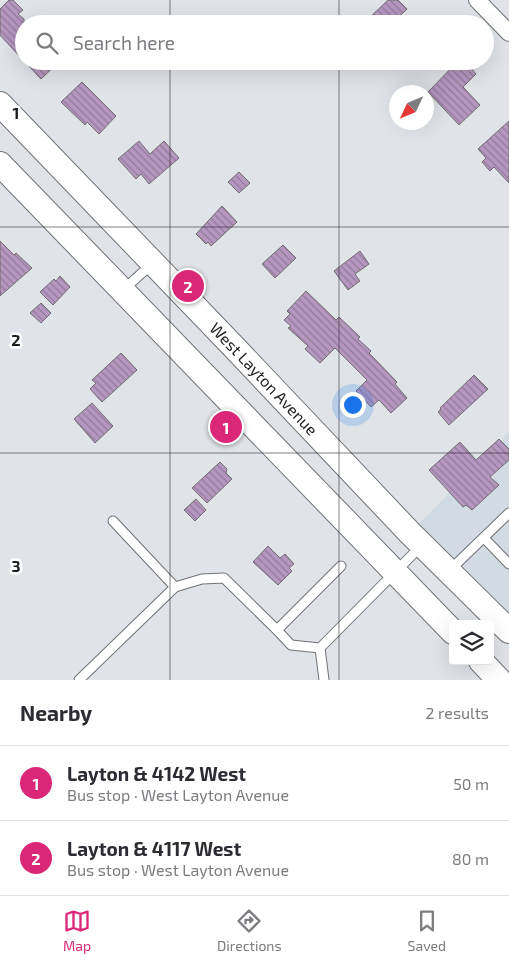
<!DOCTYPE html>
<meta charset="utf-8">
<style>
:root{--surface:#fff;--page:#f7f7f7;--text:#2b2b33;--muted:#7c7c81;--line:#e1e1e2;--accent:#db2777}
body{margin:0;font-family:"Exo 2",sans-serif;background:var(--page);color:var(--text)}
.controls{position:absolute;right:15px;bottom:15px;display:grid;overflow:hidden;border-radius:5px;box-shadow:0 5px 20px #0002}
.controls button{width:45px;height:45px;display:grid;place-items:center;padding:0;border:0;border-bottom:1px solid var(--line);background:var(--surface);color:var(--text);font:25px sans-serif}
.compass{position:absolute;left:389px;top:85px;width:45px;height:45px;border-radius:50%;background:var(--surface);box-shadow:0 5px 20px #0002;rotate:226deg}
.you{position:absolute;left:352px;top:404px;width:18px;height:18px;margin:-12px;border:4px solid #fff;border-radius:50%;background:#1a73e8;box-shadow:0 0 0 8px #1a73e833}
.badge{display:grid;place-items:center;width:32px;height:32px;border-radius:50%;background:var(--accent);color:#fff;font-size:16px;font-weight:700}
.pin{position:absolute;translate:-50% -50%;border:2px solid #fff;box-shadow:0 1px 5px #0006}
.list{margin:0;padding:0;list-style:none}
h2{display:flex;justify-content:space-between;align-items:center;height:65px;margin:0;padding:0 20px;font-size:21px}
h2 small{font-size:16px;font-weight:400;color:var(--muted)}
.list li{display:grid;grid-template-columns:32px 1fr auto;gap:15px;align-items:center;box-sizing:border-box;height:75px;padding:0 20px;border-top:1px solid var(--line)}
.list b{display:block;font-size:19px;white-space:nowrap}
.list p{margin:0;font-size:16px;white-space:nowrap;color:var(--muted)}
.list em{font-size:16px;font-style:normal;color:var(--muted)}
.icon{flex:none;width:28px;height:28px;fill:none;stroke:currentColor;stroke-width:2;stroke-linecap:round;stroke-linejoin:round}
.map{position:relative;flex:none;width:509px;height:680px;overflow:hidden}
.search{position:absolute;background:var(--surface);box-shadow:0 5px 20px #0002;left:15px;right:15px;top:15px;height:55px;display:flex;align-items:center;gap:12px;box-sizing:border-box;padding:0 18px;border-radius:28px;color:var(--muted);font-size:19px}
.sheet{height:215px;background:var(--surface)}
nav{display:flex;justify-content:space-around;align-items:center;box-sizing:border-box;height:70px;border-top:1px solid var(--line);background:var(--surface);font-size:14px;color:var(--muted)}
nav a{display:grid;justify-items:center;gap:2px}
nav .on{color:var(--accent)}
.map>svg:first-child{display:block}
.built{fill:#d2dae4}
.building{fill:url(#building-back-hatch);stroke:#6f6d70}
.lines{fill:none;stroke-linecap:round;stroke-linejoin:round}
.lane-casing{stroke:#707276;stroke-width:11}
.street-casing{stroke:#707276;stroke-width:18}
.secondary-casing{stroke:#707276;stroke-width:26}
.lane{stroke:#fff;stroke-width:9}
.street{stroke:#fff;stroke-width:16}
.secondary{stroke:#fff;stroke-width:24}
.grid{fill:none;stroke:#1d1f20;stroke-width:1;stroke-opacity:0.55}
.labels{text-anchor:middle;stroke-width:5;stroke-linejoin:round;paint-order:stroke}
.street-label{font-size:16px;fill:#1d1f20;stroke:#fff}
.grid-label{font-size:16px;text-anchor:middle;font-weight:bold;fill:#1d1f20;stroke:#fff;stroke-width:5;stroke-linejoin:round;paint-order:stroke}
</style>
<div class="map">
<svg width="509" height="680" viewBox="0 0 509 680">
<defs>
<pattern id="building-back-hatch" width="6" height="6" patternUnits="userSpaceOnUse" patternTransform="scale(1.25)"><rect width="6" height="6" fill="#b597bf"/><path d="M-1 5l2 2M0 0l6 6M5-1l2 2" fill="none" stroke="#937b9b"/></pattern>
</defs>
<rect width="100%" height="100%" fill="#e0e4e8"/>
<path class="built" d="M509,432V631L410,533Z"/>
<g class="building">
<path d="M9,0H13L23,10L18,14L24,19L23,60L0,35V9Z"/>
<path d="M388,0H398L407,9L391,24H363Z"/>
<path d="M24,61H60L41,79Z"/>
<path d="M458,61H465L476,74L463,87L480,105L459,125L428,92Z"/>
<path d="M82,82L116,116L99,134L87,122L85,125L61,102Z"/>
<path d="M509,121V183L494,167L490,171L482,162L486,158L478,149Z"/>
<path d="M139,141L150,154L164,141L179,158L149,184L141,174L136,179L118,159Z"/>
<path d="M239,172L250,183L239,193L228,182Z"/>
<path d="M222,206L237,222L211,246L208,242L206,244L196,234Z"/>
<path d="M0,241L14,255L16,253L32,268L0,296Z"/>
<path d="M283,245L296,258L275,278L262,264Z"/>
<path d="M360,251L369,264L355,274L360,281L348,290L334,271Z"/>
<path d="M60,276L70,287L53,305L40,292L54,279L56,281Z"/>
<path d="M306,291L336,320L339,317L360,337L358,339L371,351L369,353L397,382L395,384L407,398L391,413L379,400L371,407L356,391L367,380L335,348L320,363L305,349L308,346L288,328L291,326L284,320L290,314L287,311Z"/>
<path d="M41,303L51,313L41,323L30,313Z"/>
<path d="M121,353L137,370L102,402L90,389L96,383L92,380Z"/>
<path d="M474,375L488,389L449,425L438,412L441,409L440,408Z"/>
<path d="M92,403L113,426L95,443L74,419Z"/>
<path d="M499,439L509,449V460L490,477L499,485L472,510L466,505L463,507L429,470L460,442L476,460Z"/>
<path d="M220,462L227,469L226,473L232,479L207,503L192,488Z"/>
<path d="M196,499L206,510L195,521L184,510Z"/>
<path d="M268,546L280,558L285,554L294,564L289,568L292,571L278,585L253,562Z"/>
</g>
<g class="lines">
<defs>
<g id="lane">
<path d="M123,290L153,263"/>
<path d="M113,521L175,587"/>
<path d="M484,538L509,564"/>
<path d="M341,566L277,630L291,645L320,648L422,545"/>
<path d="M449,571L509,513"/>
<path d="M320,648L324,680"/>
<path d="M79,680L175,587L202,579L224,578L277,630"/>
</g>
<path id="street" d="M477,0L509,33"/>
<g id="secondary">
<path id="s1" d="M0,104L231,344L410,533L509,631"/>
<path d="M0,164L453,632"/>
<path d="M481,661L499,680"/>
</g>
</defs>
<use href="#lane" class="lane-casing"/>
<use href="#street" class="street-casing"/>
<use href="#secondary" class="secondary-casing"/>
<use href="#lane" class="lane"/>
<use href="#street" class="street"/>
<use href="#secondary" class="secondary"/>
</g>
<path class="grid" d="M170,0V24M339,0V24M170,61V680M339,61V680M0,227H509M0,453H509"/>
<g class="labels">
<g class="street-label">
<text dy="6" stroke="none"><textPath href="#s1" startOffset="381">West Layton Avenue</textPath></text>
</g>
</g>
<g class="grid-label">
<text x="16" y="119">1</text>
<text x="16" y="346">2</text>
<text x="16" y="572">3</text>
</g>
</svg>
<div class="controls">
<button><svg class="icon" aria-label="layers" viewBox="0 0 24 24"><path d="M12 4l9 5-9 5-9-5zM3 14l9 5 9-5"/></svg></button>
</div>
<svg class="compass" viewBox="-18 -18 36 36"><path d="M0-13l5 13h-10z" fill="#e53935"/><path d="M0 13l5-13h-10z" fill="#7c7c81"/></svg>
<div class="you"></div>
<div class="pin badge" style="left:226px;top:427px">1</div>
<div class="pin badge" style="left:188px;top:286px">2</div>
<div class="search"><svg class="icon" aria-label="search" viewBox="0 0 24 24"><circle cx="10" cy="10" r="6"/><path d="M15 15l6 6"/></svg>Search here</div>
</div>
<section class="sheet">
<h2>Nearby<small>2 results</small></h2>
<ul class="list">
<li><span class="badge">1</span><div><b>Layton &amp; 4142 West</b><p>Bus stop · West Layton Avenue</p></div><em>50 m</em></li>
<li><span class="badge">2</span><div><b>Layton &amp; 4117 West</b><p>Bus stop · West Layton Avenue</p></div><em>80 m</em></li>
</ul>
</section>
<nav>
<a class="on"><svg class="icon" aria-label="map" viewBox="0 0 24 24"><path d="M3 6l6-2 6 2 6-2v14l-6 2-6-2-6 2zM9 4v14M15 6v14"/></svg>Map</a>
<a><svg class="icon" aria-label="directions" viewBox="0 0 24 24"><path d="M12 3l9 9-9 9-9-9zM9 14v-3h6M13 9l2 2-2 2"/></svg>Directions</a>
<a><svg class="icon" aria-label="saved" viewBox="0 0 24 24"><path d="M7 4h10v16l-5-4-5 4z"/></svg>Saved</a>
</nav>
